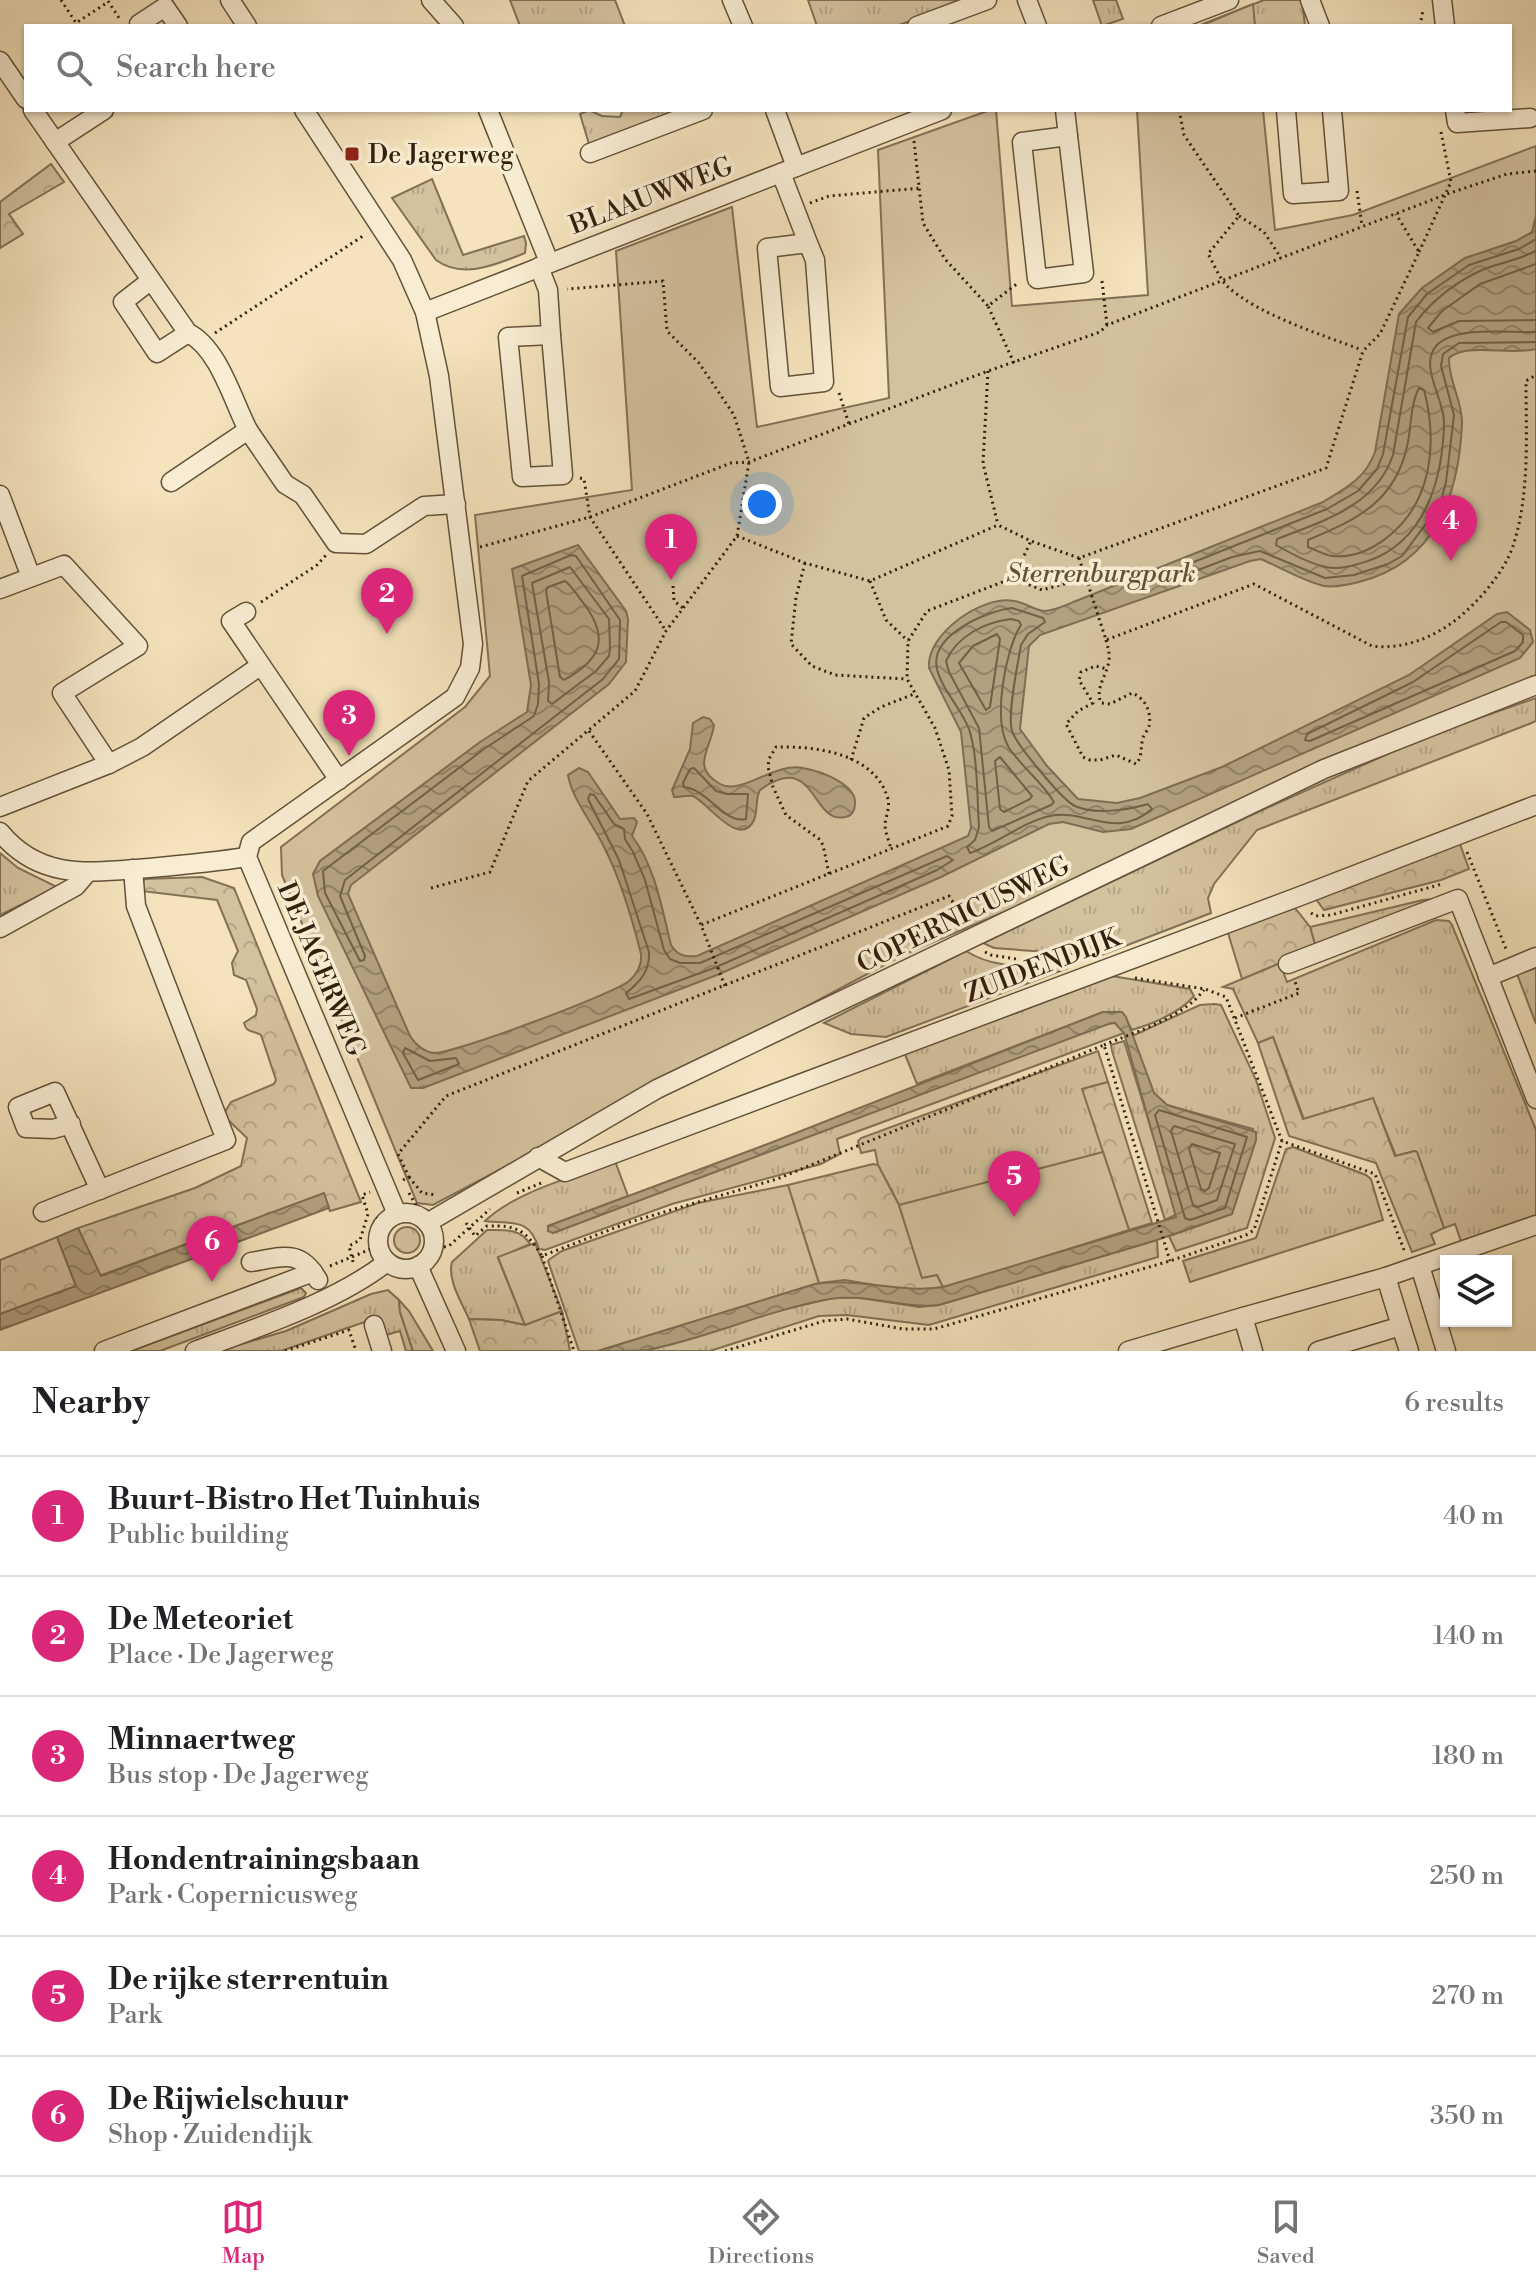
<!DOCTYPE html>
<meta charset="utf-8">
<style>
:root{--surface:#fff;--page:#f2f2f2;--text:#202124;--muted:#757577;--line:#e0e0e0;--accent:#db2777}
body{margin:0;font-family:"Libre Bodoni",serif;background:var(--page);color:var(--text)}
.controls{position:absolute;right:24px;bottom:24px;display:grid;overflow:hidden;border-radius:0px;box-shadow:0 2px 6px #0004}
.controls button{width:72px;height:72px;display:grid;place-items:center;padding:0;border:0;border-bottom:2px solid var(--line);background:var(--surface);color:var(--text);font:40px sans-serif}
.you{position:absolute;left:762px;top:504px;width:28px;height:28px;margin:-20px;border:6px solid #fff;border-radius:50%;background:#1a73e8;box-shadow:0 0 0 12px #1a73e833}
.badge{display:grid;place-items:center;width:52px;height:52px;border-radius:50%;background:var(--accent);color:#fff;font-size:26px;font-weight:700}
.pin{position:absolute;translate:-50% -66px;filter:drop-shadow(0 2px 4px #0008)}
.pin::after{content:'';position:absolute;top:42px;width:28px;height:24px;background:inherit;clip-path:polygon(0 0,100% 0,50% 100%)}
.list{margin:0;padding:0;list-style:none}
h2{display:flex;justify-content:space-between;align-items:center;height:104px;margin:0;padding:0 32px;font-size:34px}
h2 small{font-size:26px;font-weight:400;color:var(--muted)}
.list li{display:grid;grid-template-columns:52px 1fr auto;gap:24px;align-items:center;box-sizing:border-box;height:120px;padding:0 32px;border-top:2px solid var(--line)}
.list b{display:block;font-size:30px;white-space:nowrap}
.list p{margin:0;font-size:26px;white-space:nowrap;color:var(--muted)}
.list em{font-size:26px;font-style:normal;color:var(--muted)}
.icon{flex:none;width:44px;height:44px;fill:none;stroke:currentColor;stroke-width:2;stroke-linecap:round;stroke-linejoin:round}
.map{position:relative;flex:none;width:1536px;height:1351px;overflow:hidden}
.search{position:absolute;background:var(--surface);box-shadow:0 2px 6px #0004;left:24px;right:24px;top:24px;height:88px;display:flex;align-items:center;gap:20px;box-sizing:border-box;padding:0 28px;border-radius:0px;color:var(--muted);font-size:30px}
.sheet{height:824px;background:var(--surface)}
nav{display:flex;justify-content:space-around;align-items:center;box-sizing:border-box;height:112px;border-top:2px solid var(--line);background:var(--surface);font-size:22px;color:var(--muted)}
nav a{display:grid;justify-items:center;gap:4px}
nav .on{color:var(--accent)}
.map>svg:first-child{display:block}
.grass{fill:url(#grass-tufts);stroke:#827156;stroke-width:2}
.forest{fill:url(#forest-crowns);stroke:#827156;stroke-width:2}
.green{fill:#d3c29e;stroke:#827156;stroke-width:2}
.water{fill:url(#water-waves);stroke:#7e6d52;stroke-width:2}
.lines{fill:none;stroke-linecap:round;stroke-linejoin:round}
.shore{stroke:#726046;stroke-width:2}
.minor-casing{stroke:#625139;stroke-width:21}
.path{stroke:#31200d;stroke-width:3;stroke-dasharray:2 4;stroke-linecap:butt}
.minor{stroke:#f8edd3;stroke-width:18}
.poi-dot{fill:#8f2418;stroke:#f8edd3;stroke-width:3}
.labels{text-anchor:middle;stroke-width:7;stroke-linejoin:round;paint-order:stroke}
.poi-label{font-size:26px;fill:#31200d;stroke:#f8edd3;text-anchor:start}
.street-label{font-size:26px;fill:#31200d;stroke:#f8edd3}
.park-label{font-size:26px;font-style:italic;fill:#625138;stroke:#f8edd3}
</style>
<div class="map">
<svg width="1536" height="1351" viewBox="0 0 1536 1351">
<defs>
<pattern id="grass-tufts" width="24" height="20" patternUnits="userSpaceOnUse" patternTransform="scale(2)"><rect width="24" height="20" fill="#d3c29e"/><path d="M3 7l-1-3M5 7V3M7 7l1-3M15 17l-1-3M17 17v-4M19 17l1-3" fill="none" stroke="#b6a687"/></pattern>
<pattern id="forest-crowns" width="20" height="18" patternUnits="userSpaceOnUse" patternTransform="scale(2)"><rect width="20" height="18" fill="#d3c29e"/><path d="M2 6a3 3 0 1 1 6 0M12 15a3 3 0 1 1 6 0" fill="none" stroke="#b6a687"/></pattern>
<pattern id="water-waves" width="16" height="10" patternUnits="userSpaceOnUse" patternTransform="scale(2)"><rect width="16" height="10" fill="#b2a180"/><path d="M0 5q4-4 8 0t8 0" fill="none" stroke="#918367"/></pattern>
</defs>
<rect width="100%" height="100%" fill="#f4e3bc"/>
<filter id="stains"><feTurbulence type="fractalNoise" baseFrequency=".0025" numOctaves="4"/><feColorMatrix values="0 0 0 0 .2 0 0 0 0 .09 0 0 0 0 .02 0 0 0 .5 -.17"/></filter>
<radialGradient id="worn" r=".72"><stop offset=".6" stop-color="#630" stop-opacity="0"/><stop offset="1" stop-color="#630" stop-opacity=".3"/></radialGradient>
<g class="grass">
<path d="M510,0H615L625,26H520Z"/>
<path d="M808,0H970L896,26H817Z"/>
<path d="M1093,0H1116L1123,19L1102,26Z"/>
<path d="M1264,0H1302L1305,26H1198Z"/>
<path d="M589,110L602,116L620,117L623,110H681L589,144L580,114Z"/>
<path d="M432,179L463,255L524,236L526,243L525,253C497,264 463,280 436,260L392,198Z"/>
<path d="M1536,698V721L1529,724L1257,830L1214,884L1208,898L1211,913L1099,956L994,948L983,943L1258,812L1428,736Z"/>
<path d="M0,853L18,868L57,887L0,915Z"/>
<path d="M1435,899L1316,948L1310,927L1423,900Z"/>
<path d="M1436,920L1449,921L1452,925L1536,1130V1218L1462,1244L1455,1224L1444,1228L1417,1152L1414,1151L1396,1156L1373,1099L1304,1119L1273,1037L1258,1043L1233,989L1223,987L1280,963L1287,982Z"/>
<path d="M966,951C995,970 1034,966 1068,968L886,1037L851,1034L824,1023Z"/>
<path d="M1536,968V1024L1517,974Z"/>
<path d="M1106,975L1190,989L1194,996C1181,1012 1152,1024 1132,1030L1122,1012H1103L917,1084L904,1052Z"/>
<path d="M1214,1004L1221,1005L1256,1080L1275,1138L1247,1228L1176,1251L1169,1236L1232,1214L1253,1129L1167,1105L1154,1093L1132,1036L1200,1005Z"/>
<path d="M1115,1023L1124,1033L837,1139L840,1154L821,1164L672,1204L545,1250L539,1249C529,1216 511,1225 485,1221C516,1191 575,1177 615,1161L628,1196L548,1226L553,1233L1101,1025Z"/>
<path d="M1124,1041L1177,1214L1165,1220L1112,1051L1111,1045Z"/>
<path d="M1098,1051L1108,1082L1083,1089L1129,1230L943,1287L937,1275L922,1278L899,1205L878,1165L875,1150L861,1153L858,1141L861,1138Z"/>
<path d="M1293,1147L1366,1175L1371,1179L1383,1220L1190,1282L1183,1261L1256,1238L1286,1149Z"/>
<path d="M788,1185L819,1283L598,1351H579L548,1261L550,1259L562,1251L698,1203Z"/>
<circle cx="407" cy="1240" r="13"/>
<path d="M487,1230C505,1230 520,1228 530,1244L498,1258L525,1325L501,1320L469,1319C462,1303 447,1280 452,1262Z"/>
<path d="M1157,1240L1158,1257L929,1325L847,1315L819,1316L710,1351H645L774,1312L832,1298L855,1297L919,1307L939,1305Z"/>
<path d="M301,1288L306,1293L304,1297L160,1351H131Z"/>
<path d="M388,1290L399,1300L400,1312L413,1351H406L400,1331L386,1335L379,1317L281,1351H218L286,1331L371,1294Z"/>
</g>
<g class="forest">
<path d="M51,164L64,182L9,214L23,234L0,248V202Z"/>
<path d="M1457,836L1469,869L1441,880L1324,910L1310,891Z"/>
<path d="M202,877L234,888L361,1202L330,1211L323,1194L99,1276L78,1228L195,1188L241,1166L247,1138L223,1115L231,1102L274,1084L276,1080L261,1035C253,1030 247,1034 244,1023L256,1015L257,1009L246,980L234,975L232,963L238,951L217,900L141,891L144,879Z"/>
<path d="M1288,899L1310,927L1316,948L1242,979L1225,923Z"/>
<path d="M1273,1037L1303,1119L1373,1098L1395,1156L1415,1151L1417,1152L1444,1228L1431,1234L1435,1244L1412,1252L1376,1163L1289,1136L1258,1043Z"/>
<path d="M1108,1082L1152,1223L1129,1230L1082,1089Z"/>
<path d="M873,1164L878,1165L899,1205L922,1277L937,1275L943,1287L910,1291L845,1280L819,1283L788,1185Z"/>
<path d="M57,1237L76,1286L0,1314V1260Z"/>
<path d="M399,1300L409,1311L433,1351H413L400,1312Z"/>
<path d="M562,1311L570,1351H480L469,1319L501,1320L525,1325Z"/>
</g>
<g class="green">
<path d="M1253,4L1255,26H1200Z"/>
<path d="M990,110H996L1012,306L1148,295L1137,110H1263L1275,230L1353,215L1536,146V685L903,955L433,1205L417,1203L282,875L281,847L465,707L490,676L475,515L632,490L616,251L732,207L757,427L889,398L878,150Z"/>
<path d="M1103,1152L1129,1230L961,1283L943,1287L937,1275L922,1278L899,1205Z"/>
<path d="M535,1243L562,1311L525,1325L498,1257Z"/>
</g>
<g class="water">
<path d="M1536,216V349C1511,356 1468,342 1449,358C1448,380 1463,402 1462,424C1459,489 1439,555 1372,578C1357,583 1339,588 1324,586C1305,582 1279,567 1261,559L1250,561L1040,635L1029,646L1020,729L1047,766L1078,799L1117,803L1140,798L1222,767L1409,675L1497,614L1507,612L1530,630L1533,642L1520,658L1131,829L1103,832L1063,822L1049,824L941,877L717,975L423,1088H411L318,896L313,874L320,861L480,742L527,712L531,685L512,569L578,545L626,611L628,619L626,662L609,684L351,885L348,894L410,1036C416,1045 423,1052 434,1053C450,1055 616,993 629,981C637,974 642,964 641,954C632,918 621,880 604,847C593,824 572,799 568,775L579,768L588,772L620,819L634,818L637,822L632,836C655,866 662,909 671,945C678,956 685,957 697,956L968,836L971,828L961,732L929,668C926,634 982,595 1014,601C1024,602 1034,610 1044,611C1055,611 1070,603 1081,599L1323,502C1346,488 1365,479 1375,452L1399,314L1422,288L1465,258L1516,241L1532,232Z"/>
<path d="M703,717L710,719L714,725C711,749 690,767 720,784C741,796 774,762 803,768C820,771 857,784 855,804C855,810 852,816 845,817C811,825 816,749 760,790C755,799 758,811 754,820C740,850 706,801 693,796C688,795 679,797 674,797L672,790L690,749L693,723Z"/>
<path d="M1103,1012H1122L1126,1017L1154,1093L1167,1105L1256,1132V1140L1232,1214L1157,1240L939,1305C902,1309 866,1293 830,1299C767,1310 709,1338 647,1350C632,1351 614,1351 598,1351L815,1284C859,1277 900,1294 943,1287L1176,1217L1124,1033L1115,1023H1111L553,1233L548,1231V1226L773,1142Z"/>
<path d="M324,1193L329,1208L0,1330V1314L76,1286L57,1237L78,1228L101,1276Z"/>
</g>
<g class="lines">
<g class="shore">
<path d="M1536,239L1519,249L1469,265L1427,294L1408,317L1383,454L1377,469L1358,491L1327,509L1161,575L1159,581L1164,583L1232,557L1260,551L1325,578L1354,575L1388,564L1402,556L1440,505L1446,482L1454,415L1441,366L1443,354L1459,343L1536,342"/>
<path d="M1536,251C1520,259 1504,262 1487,268C1461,278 1433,299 1416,322L1393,455C1376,506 1323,521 1277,539L1276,545C1290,553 1310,564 1326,567C1339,570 1355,565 1368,561C1426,541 1443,478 1444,422C1444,399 1419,366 1436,346C1454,325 1510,333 1536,332"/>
<path d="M1536,264L1480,284L1442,311L1428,328L1433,332L1459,321L1536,320"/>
<path d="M1419,388L1424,390C1433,423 1434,463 1420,495C1406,528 1369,560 1332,556C1324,555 1316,550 1308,547V540C1359,519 1397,500 1408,442C1411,425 1411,403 1419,388Z"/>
<path d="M571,555L576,556L620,620L619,659L603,679L345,880L340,896L365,956L364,960L360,961L325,893L323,871L484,749L534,716L538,704L539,684L522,576Z"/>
<path d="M570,567L609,619L610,648L609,656L596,671L552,704L548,701L549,682L532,583Z"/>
<path d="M565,581C573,587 578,597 585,605C610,640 600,660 564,680L560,677L546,591L548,587Z"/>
<path d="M1012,608L1043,618L1045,622L1028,634L1021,645C1018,663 1007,714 1012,731C1016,744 1063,801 1075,806C1095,815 1128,810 1148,804L1152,809C1115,841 1085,808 1050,816C1022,822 997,844 970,853L967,847L975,840L979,827C977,798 978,756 969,729C961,708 942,690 937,669C929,635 987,611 1012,608Z"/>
<path d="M1011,619L1019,621L1021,625C1005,650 992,721 1009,748C1022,767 1042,782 1054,802L1051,805L992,831L989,827L979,728L949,672L946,661C957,636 985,622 1011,619Z"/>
<path d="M1501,622H1506L1523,635V642L1515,651L1310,741L1305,740L1307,734L1413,682Z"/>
<path d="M997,634L1000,639L990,707L986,710L959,663L973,646Z"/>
<path d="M1000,757L1032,796L1030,799L1004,812L1000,809L995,761Z"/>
<path d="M694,768L716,791L727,794H748L746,819C724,824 709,790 684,787L683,783L690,769Z"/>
<path d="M590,794L594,795L614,824L624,829L625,839L633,852L645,880L664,950L670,959L680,963H700L947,856L953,860L937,870L714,968L629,999L626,993C640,982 650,971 649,952L619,860L588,799Z"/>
<path d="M405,1048L430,1061L456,1058L459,1064L418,1080L403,1053Z"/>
<path d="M1159,1110L1247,1137L1225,1208L1190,1220L1185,1218L1155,1115Z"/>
<path d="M1174,1126L1235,1144L1217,1200L1198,1207L1193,1205L1171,1131Z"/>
<path d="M1192,1144L1220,1153L1209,1188L1205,1191L1201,1189L1189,1149Z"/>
</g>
<defs>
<g id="minor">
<path d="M230,0L247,26"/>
<path d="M431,0L454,26"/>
<path d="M732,0L743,26"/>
<path d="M1027,0L1037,26"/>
<path d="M1310,0L1320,26"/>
<path d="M1442,0L1445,26"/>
<path d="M141,26L139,24L165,7L178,26"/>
<path d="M917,26L987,0"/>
<path d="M1161,26L1229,0"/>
<path d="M0,61L26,99"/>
<path d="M33,110L188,333L157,353L123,302L150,281"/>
<path d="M304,110L402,260L425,312L439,376L473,644L470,668L455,697L251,842L247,857L397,1214"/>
<path d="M488,110L549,262"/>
<path d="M775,110L796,167"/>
<path d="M1065,110L1068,136"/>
<path d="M1286,110L1293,194L1339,191L1332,110"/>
<path d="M1455,110L1457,123L1530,118"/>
<path d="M1068,136L1084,273L1037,279L1022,142Z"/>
<path d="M55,142L104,110"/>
<path d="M590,153L703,110"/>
<path d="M781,173L808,243L767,248L780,387L824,382L815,260L808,243"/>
<path d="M539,267L548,290L551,335"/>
<path d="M425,312L942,110"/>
<path d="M188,333C218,347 233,401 248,430"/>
<path d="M551,335L563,475L522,477L508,337Z"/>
<path d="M171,482L248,430L285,484L303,495L336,543L366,544L424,506L456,504"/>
<path d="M0,495L31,577"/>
<path d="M0,589L64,565L138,646L62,693L109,764"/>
<path d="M246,612L231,621L339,780"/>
<path d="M0,807L109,764L142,747L260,666"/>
<path d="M0,832C41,882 92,872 149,868C182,865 214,862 247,857"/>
<path d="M0,928L76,886L87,873"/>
<path d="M1288,964L1458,899L1536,1099"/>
<path d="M1488,977L1536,957"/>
<path d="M71,1124L53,1129L26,1128L18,1107L55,1092L100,1190"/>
<path d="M538,1157L565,1172L1303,895L1536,805"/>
<path d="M43,1212L226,1140L136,906L133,869"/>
<circle cx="406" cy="1241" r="28"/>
<path d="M427,1223L657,1089L1324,769L1536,685"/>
<path d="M251,1262C282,1257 300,1248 318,1280"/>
<path d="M418,1266L456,1351"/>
<path d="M1420,1266L1446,1351"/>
<path d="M1386,1277L1536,1225"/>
<path d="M374,1325L382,1351"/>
<path d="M1401,1326L1409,1351"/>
<path d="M104,1351L313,1272"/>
<path d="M195,1351C256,1328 336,1302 387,1262"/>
<path d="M1128,1351L1243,1317"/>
<path d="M1253,1351L1243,1317L1386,1277L1401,1326L1318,1351"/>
</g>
</defs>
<use href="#minor" class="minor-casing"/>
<g class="path">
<path d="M61,0L76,23L108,2"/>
<path d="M108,1L121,21"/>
<path d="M1420,26L1423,10"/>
<path d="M1179,110L1184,135L1239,216L1208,254C1214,264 1219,278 1227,286C1258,315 1323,335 1362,350"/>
<path d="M914,141L923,223L945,259L988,306"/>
<path d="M1357,191L1362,226"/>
<path d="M810,203L829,196L921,188"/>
<path d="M1239,216L1264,232L1281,258"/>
<path d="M1419,252L1451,182L1441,132"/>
<path d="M1102,281L1107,325"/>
<path d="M215,333L363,236"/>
<path d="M1014,363L988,306L1018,283"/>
<path d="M988,371L983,463L998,525"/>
<path d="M839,393L849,424"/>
<path d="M580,478L584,479L590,517L666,631"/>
<path d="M737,536L805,563L870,581L998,525L1031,541L1079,558L1326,468L1363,351L1380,334L1419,252L1396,214"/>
<path d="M480,547L590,517L731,463L749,462L988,371L1100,332L1107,325L1447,194L1507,174L1536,171"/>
<path d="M1079,558L1085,577"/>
<path d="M805,563L796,597L791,644L812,666L835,675L906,679"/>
<path d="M1014,577L1031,541"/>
<path d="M870,581L886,620L908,641"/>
<path d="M673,586L674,601L683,608"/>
<path d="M261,602L317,565L326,555"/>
<path d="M1106,640C1108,648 1110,654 1109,661C1106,677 1095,688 1101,703L1110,704L1132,693C1145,698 1152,712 1149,726C1148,730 1144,734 1143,738C1140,748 1143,756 1136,764L1116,755L1100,760H1090L1083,757L1066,724L1078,711L1093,703L1079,680L1081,672L1096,666L1107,669"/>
<path d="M589,731L647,814L701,925"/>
<path d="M851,760L864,718L881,707L914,694"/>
<path d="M1467,852L1506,949"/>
<path d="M829,874L823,845L819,839L786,815L773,787L768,767L769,759L776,747C816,746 875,753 888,799C890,807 886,816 885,824C885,832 889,841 891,849"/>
<path d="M431,888L490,872L528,781L635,691L666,631L737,536L749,462L734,415L699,363L667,331L663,281L567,289"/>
<path d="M1311,913L1316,916L1331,915L1442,884"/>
<path d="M985,952L991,955L1060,966"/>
<path d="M1135,978L1205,989L1226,997L1282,1141L1375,1174L1404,1250"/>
<path d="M725,986L701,925L948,826L952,816L949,770L935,728L907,679L908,641L927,611L1013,578L1042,590L1086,578L1106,640L1254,584L1372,646C1402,650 1433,638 1457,619C1478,602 1504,573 1513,546C1530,494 1526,435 1526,381L1536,375"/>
<path d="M1235,1018L1299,993L1294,979"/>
<path d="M1104,1045C1137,1031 1181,1019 1204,990"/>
<path d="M409,1177L422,1193L437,1195"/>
<path d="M403,1180L409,1177L398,1154L446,1096L949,896L966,923"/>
<path d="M409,1193L417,1207"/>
<path d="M517,1193L544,1182"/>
<path d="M377,1217L381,1228"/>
<path d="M466,1223L475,1236L487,1226C518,1225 525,1230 542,1256L630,1222L777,1179L1104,1045L1170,1261"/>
<path d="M432,1249L449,1246L490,1209"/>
<path d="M542,1256L574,1351"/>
<path d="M353,1262L349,1246L360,1240L368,1214L362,1195L370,1192"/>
<path d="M330,1266L371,1249"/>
<path d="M285,1351L349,1330L356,1351"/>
<path d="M725,1351L824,1321L847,1319L903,1329H934L1170,1261L1246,1235L1254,1230L1282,1141"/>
</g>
<use href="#minor" class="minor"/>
</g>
<rect class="poi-dot" x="344" y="146" width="16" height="16" rx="4"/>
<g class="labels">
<g class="poi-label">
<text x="368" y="163">De Jagerweg</text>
</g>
<g class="street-label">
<text transform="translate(651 195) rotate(-21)" y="9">BLAAUWWEG</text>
<text transform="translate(963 914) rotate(-26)" y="9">COPERNICUSWEG</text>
<text transform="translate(1042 965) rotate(-21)" y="9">ZUIDENDIJK</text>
<text transform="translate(322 969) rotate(67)" y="9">DE JAGERWEG</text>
</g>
<g class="park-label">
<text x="1101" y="582">Sterrenburgpark</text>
</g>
</g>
<rect width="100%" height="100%" filter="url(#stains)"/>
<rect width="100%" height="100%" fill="url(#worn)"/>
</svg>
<div class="controls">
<button><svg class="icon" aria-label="layers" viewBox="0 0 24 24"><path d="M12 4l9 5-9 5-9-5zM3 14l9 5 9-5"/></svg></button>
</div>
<div class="you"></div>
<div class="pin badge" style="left:671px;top:580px">1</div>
<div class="pin badge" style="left:387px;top:634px">2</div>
<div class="pin badge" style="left:349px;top:756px">3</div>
<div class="pin badge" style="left:1451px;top:561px">4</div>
<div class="pin badge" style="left:1014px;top:1217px">5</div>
<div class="pin badge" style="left:212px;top:1282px">6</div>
<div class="search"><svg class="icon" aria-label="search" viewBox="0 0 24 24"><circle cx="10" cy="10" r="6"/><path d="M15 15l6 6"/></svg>Search here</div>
</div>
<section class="sheet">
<h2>Nearby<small>6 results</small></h2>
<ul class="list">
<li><span class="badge">1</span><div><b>Buurt-Bistro Het Tuinhuis</b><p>Public building</p></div><em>40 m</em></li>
<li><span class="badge">2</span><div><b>De Meteoriet</b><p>Place · De Jagerweg</p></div><em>140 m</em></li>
<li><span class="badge">3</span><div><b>Minnaertweg</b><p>Bus stop · De Jagerweg</p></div><em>180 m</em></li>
<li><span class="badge">4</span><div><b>Hondentrainingsbaan</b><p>Park · Copernicusweg</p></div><em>250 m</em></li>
<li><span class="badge">5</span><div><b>De rijke sterrentuin</b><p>Park</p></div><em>270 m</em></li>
<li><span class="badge">6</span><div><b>De Rijwielschuur</b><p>Shop · Zuidendijk</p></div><em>350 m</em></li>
</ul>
</section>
<nav>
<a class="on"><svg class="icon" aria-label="map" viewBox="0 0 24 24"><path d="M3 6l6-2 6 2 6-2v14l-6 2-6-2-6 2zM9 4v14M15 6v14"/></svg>Map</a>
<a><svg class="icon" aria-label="directions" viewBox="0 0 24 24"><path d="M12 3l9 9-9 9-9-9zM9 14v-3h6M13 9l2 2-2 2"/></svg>Directions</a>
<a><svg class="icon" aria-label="saved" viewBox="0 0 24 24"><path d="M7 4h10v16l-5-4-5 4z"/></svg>Saved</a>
</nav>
